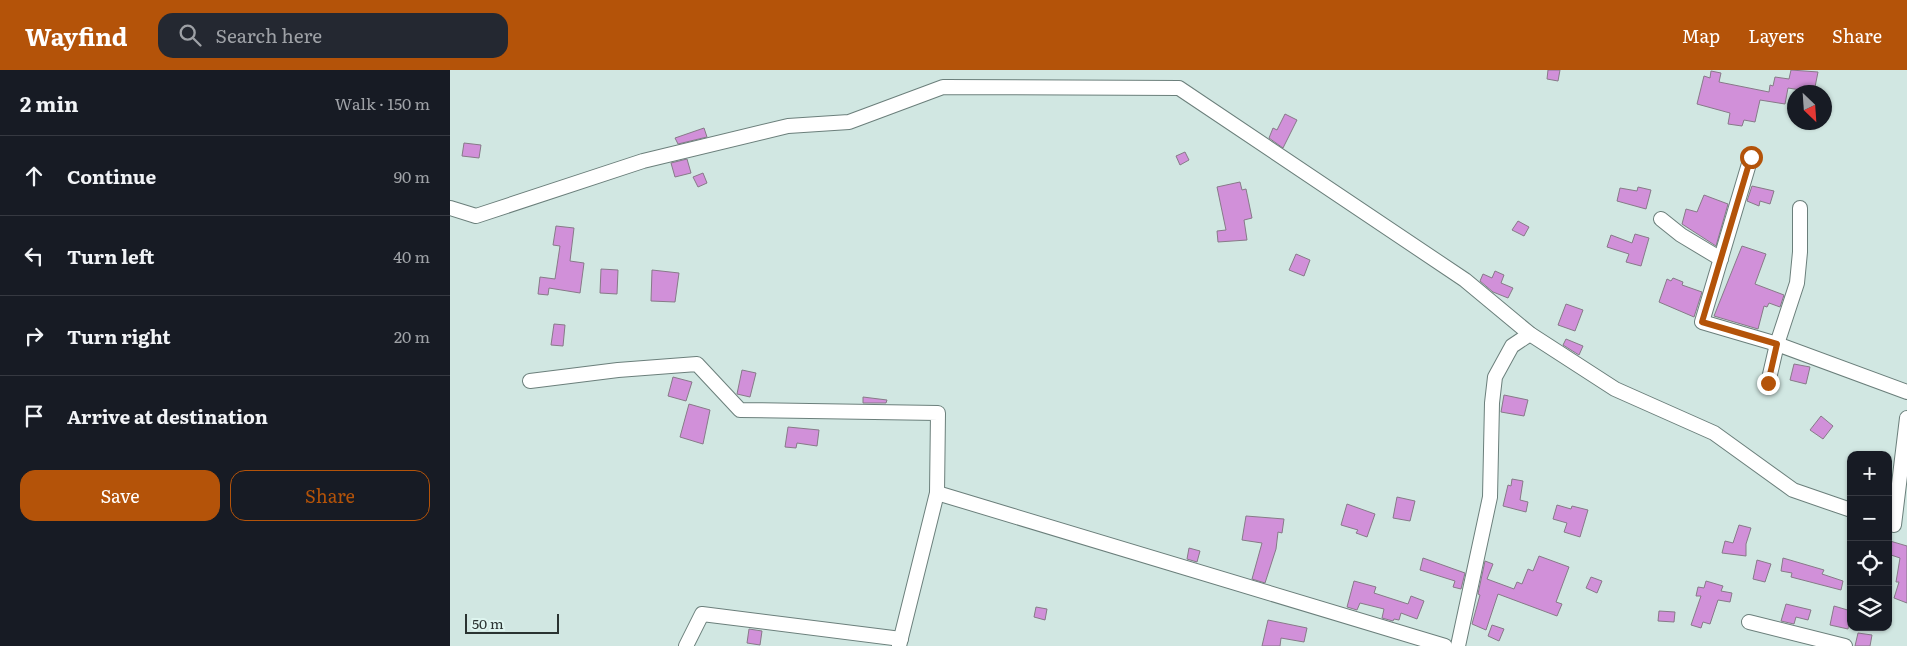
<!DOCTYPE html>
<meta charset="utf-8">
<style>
:root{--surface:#171b24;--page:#242831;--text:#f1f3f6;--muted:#9ea1a6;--line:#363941;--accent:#b45309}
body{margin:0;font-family:Literata,serif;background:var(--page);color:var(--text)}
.controls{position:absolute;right:15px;bottom:15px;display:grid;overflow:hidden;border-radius:10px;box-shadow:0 1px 4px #0004}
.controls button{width:45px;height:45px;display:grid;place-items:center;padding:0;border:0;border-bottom:1px solid var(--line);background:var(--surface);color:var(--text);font:25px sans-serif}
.compass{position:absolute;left:1337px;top:15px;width:45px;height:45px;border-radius:50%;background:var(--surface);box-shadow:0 1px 4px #0004;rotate:155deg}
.scale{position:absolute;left:15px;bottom:12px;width:94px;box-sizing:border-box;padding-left:5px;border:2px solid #2a3331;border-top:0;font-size:14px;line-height:18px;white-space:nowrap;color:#2a3331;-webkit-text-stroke:4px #def5ef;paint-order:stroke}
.stop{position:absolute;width:15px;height:15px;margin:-11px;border:4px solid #b45309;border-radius:50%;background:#fff}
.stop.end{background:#b45309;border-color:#fff;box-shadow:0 1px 5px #0008}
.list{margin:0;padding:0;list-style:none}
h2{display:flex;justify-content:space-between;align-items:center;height:65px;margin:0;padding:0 20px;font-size:21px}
h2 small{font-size:16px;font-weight:400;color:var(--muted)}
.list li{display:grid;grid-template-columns:32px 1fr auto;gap:15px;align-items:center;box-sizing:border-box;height:80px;padding:0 20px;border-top:1px solid var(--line)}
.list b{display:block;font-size:19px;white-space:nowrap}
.list em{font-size:16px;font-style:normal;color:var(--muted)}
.actions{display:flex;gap:10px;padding:15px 20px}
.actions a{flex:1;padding:11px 0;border:1px solid var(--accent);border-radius:15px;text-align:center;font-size:18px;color:var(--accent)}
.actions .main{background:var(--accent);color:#fff}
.icon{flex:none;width:28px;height:28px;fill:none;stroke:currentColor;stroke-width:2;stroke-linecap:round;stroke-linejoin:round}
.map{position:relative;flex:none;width:1457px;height:576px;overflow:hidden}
header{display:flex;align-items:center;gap:30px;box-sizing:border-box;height:70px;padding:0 25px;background:var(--accent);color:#fff}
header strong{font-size:24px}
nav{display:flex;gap:28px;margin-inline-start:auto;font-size:18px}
.search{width:350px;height:45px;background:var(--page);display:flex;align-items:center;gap:12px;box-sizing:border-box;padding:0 18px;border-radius:15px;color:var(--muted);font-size:19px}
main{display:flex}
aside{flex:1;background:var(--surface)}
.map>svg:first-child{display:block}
.building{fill:#d190d9;stroke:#877a88}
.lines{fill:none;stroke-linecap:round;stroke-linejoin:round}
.minor-casing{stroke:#6b7f7b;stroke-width:16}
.minor{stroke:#fff;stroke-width:14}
.route{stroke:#b45309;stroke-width:6}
</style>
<header>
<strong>Wayfind</strong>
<div class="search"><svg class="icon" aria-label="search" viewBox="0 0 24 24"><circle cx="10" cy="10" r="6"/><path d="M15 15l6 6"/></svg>Search here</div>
<nav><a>Map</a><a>Layers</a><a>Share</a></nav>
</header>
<main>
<aside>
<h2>2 min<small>Walk · 150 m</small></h2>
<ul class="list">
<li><svg class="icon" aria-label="ahead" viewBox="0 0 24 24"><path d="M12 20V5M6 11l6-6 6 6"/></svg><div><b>Continue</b></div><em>90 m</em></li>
<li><svg class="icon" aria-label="left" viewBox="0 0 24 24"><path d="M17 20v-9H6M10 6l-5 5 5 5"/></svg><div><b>Turn left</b></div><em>40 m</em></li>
<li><svg class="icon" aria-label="right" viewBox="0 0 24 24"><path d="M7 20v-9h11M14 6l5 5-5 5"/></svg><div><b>Turn right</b></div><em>20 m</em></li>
<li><svg class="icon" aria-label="arrive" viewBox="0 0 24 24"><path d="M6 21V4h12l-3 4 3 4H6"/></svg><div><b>Arrive at destination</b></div></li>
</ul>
<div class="actions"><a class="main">Save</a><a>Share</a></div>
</aside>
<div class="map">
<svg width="1457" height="576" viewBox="0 0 1457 576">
<rect width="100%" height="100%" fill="#d1e7e2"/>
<g class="building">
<path d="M1098,0H1110L1108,11L1097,9Z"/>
<path d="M1341,0L1368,2L1364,22L1338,18L1335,34L1310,30L1305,52L1294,50L1292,56L1278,54L1280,43L1247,34L1254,6L1260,8L1261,1L1271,3L1269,12L1319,22L1320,15L1323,16L1325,7L1339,9Z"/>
<path d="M835,44L847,50L833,78L819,68L823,58L827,60Z"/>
<path d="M254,58L257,67L228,74L225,68Z"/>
<path d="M14,73L31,75L29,88L12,86Z"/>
<path d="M735,82L739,90L730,95L726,86Z"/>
<path d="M237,89L241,103L225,107L221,93Z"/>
<path d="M253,103L257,113L248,117L243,107Z"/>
<path d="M790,112L792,120L796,119L802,148L794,150L797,170L768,172L767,161L776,160L767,117Z"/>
<path d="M1302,116L1324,121L1320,134L1310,131L1309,136L1297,131Z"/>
<path d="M1188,117L1201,120L1196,139L1167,131L1170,118L1187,121Z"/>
<path d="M1254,125L1278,134L1266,176L1232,154L1236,139L1247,142Z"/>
<path d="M1068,151L1079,157L1074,166L1062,160Z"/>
<path d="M106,156L124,158L120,191L134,193L130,223L99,218L98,225L88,224L90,207L105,209L110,176L103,175Z"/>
<path d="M1185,164L1199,168L1191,196L1176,192L1179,184L1157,177L1161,165L1182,173Z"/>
<path d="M1292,176L1316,184L1305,214L1334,225L1330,237L1319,233L1317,237L1314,236L1308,259L1264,246Z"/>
<path d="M846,184L860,190L854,206L839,200Z"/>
<path d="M151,199L168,200L167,224L150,223Z"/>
<path d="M202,200L229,203L225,232L201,231Z"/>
<path d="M1045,201L1054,205L1051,213L1063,218L1058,228L1043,222L1030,211L1033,204L1042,208Z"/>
<path d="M1223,208L1233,212L1232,215L1252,222L1244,247L1209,232L1217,209L1221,211Z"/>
<path d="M1116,234L1133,240L1125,261L1108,255Z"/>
<path d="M104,254L115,255L113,276L101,275Z"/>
<path d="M1116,269L1133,276L1129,285L1113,275Z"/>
<path d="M1344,294L1360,297L1356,314L1340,310Z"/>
<path d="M292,300L306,303L300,327L287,324Z"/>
<path d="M223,307L242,312L236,331L218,326Z"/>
<path d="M1054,325L1078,330L1074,346L1051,342Z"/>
<path d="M413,327L437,330L436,333H413Z"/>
<path d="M239,334L260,340L253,374L230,367Z"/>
<path d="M1371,346L1383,356L1373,369L1360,360Z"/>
<path d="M338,357L369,360L367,376L347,373L346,378L335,377Z"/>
<path d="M1062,409L1073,411L1070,430L1078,432L1076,442L1053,436L1058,415L1061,416Z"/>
<path d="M947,427L965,431L960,451L943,448Z"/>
<path d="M897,434L925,444L917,467L906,463L908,460L891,455Z"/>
<path d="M1107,435L1121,439L1122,436L1138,440L1130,467L1114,462L1117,453L1103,449Z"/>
<path d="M796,446L834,449L832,463L828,462L826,479L815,513L802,509L812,473L792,470Z"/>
<path d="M1289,455L1301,458L1296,474V486L1272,483L1275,471L1283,473Z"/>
<path d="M1440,471L1457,476V533L1444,528L1449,512H1446L1450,488L1438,484Z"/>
<path d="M739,478L750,481L747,492L737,489Z"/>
<path d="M1089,486L1119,497L1106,532L1112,534L1107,546L1048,524L1036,560L1022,554L1030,525L1028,524L1035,491L1043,494L1037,509L1064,519L1067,512L1072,514L1078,499L1083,501Z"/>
<path d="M973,488L1015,503L1011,519L1003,517L1005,511L970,500Z"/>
<path d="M1333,488L1374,500L1372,504L1393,511L1391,520L1341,507L1342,503L1331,501Z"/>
<path d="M1307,490L1321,494L1315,512L1303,509Z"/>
<path d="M1141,507L1152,511L1147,523L1136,518Z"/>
<path d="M904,511L926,517L924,523L958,534L961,526L974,531L967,549L951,543L949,550L944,549L943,551L932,548L934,539L910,533L907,540L897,537Z"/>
<path d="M1256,511L1273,516L1271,521L1282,523L1280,532L1268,530L1260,554L1253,552L1251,558L1241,555L1251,526H1246L1248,517L1254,518Z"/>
<path d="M1336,534L1361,540L1358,550L1346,547L1344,554L1331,551Z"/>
<path d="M1384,536L1401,541L1398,559L1380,555Z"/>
<path d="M586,537L597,539L595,550L584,547Z"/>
<path d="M1209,541L1225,542L1224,552L1208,551Z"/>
<path d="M818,550L857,558L854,572L831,568L830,576H812Z"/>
<path d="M1042,555L1054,559L1049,571L1038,566Z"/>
<path d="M299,559L312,561L310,575L297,573Z"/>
<path d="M1408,563L1422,565L1420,576H1405Z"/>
</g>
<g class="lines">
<defs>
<g id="minor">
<path d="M1301,87L1252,252L1327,274L1457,322"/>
<path d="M0,138L26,146L193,91L338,56L399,52L493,17L729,18L1015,210L1080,264L1165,319L1264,363L1343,420L1401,440"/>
<path d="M1211,149L1231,165L1271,189"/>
<path d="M80,311L168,300L247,294L290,340L488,343L487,423L449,576"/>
<path d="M1318,313L1327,274L1347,213L1350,182V138"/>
<path d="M487,423L995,576"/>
<path d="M1444,455L1457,348"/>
<path d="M1299,552L1395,576"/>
<path d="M236,576L252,544L451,569"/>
<path d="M1008,576L1040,427L1042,333L1045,307L1062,276L1080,264"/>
</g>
</defs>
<use href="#minor" class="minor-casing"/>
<use href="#minor" class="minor"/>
</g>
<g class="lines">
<path class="route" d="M1301,87L1252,252L1327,274L1318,313"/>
</g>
</svg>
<div class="controls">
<button>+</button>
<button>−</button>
<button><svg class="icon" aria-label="locate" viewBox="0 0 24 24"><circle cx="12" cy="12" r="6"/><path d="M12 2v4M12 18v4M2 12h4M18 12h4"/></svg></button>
<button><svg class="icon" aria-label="layers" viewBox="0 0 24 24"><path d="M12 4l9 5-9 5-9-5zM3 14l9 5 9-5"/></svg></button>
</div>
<svg class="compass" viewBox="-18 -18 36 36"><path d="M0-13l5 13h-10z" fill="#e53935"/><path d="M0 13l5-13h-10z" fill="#9ea1a6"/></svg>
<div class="scale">50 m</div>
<div class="stop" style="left:1301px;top:87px"></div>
<div class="stop end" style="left:1318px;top:313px"></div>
</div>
</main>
